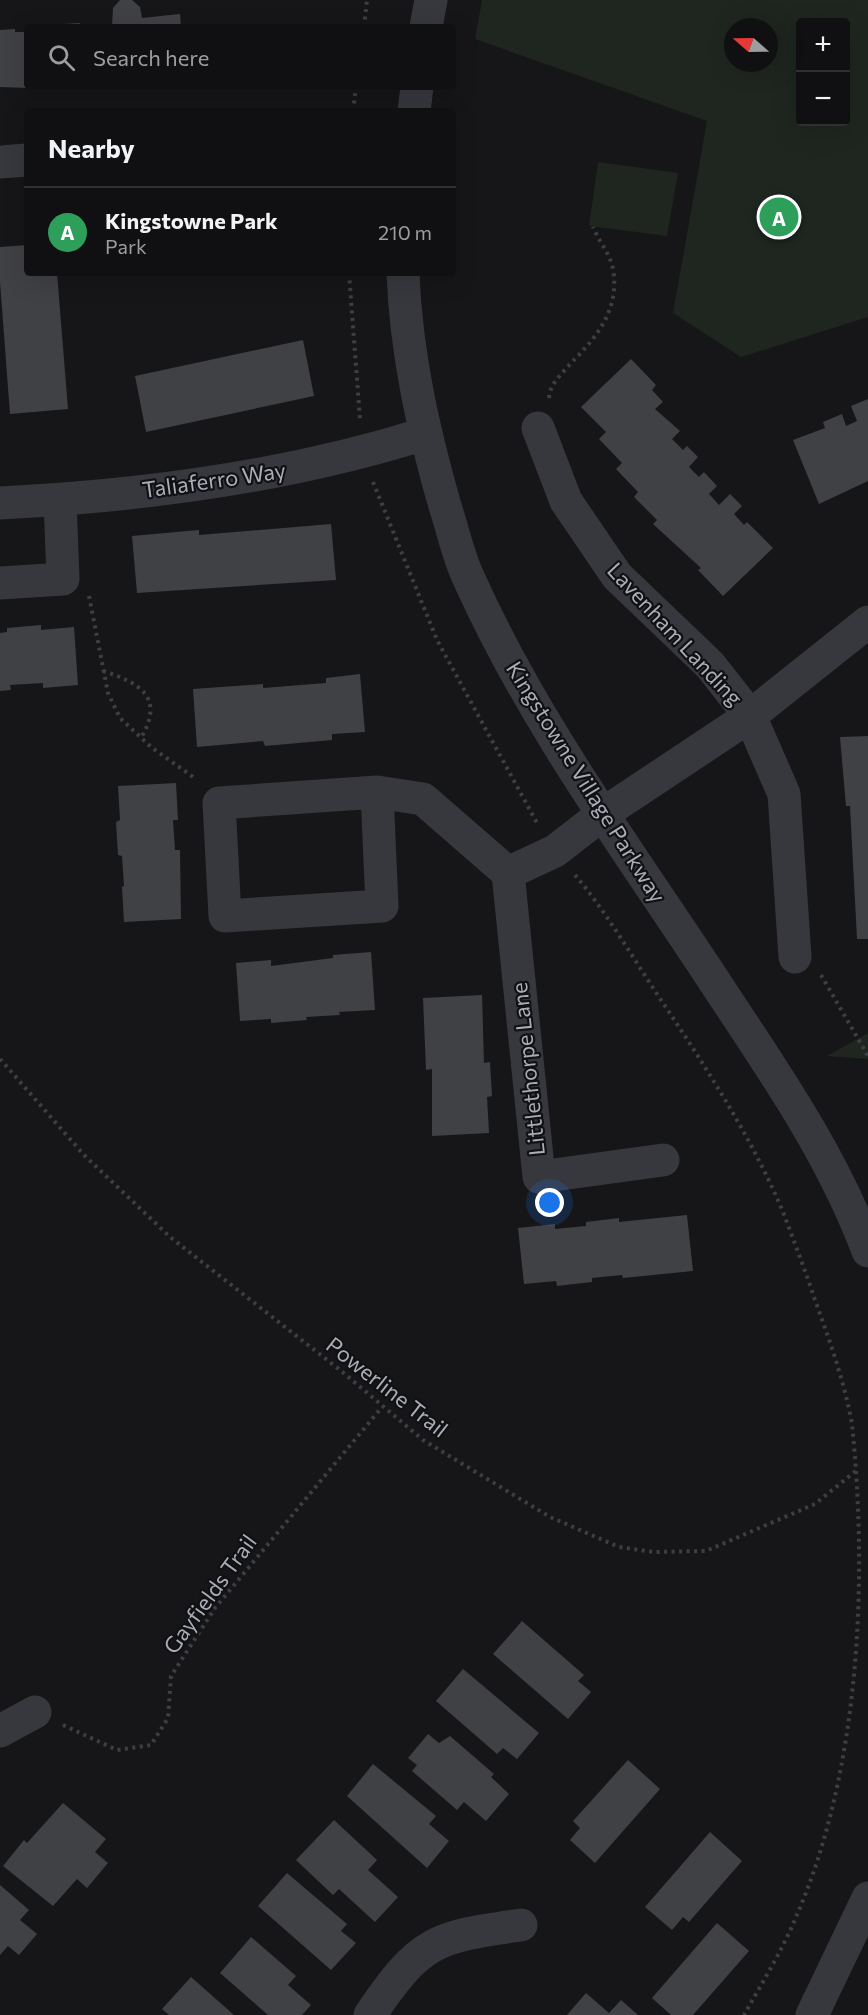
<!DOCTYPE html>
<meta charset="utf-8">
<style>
:root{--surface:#101012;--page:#1e1e20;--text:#f1f3f6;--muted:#9c9d9f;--line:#303032;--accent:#f2b134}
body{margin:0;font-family:Commissioner,sans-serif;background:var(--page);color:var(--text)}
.controls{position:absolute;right:18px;top:18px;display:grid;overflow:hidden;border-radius:6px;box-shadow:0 6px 24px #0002}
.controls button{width:54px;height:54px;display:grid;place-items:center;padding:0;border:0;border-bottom:2px solid var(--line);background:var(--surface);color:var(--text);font:30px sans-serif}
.compass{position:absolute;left:724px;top:18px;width:54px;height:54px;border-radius:50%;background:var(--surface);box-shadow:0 6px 24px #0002;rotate:290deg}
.you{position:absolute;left:550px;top:1203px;width:21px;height:21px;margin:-15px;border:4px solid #fff;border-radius:50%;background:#1a73e8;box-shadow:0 0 0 9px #1a73e833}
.badge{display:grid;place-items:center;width:39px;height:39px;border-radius:50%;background:var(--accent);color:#fff;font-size:20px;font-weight:700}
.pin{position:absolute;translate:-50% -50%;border:3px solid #fff;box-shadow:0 2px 6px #0006}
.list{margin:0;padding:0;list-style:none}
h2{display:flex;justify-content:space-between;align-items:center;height:78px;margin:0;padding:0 24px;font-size:26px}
h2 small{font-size:20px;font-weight:400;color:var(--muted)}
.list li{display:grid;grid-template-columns:39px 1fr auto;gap:18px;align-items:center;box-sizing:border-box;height:90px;padding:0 24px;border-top:2px solid var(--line)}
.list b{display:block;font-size:22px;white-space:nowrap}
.list p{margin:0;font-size:20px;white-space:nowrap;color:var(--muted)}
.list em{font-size:20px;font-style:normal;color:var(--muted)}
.icon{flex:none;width:33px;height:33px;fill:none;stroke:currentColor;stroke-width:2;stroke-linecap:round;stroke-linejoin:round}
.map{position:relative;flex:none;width:868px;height:2015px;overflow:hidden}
.search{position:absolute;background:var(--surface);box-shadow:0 6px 24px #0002;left:24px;top:24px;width:432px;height:66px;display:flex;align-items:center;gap:15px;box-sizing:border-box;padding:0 21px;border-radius:6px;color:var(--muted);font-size:22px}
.panel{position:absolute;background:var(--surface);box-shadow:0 6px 24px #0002;left:24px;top:108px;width:432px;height:168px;border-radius:6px}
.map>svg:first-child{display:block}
.green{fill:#1e261f;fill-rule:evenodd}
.building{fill:#404145}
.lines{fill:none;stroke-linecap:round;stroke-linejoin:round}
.path{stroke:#3d3f44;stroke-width:4;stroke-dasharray:3 4.5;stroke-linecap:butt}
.minor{stroke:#37383d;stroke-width:33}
.labels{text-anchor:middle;stroke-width:4.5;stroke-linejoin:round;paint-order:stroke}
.street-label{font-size:22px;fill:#a8adb8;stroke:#111113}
</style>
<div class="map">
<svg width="868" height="2015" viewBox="0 0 868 2015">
<rect width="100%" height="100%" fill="#161618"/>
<g class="green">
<path d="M482,0H868V317L741,357L673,313L707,121L475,39ZM800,22H846V122H800ZM733,27H769V63H733Z"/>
<path d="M598,162L678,173L667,236L589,226Z"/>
<path d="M868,1033V1059L827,1056Z"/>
</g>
<g class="building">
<path d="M120,0H132L140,7L142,18L180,14L181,27H112L113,8Z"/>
<path d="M80,23L81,27H46V25Z"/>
<path d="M15,29V32H27V88L0,87V30Z"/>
<path d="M27,245V273H57L68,409L10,414L0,282V247Z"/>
<path d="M303,340L314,396L146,432L135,376Z"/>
<path d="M631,359L656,385L652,390L663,402L655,409L680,431L672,439L683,450L687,446L698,457L689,467L699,477L704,472L717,486L709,494L719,505L730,494L742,506L734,514L744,525L747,522L773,548L723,596L698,570L701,568L653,524L657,520L634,497L638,492L616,469L622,463L599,439L606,432L581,407Z"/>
<path d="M868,399V481L819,504L793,440L825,428L823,422L842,414L846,426L857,421L851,406Z"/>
<path d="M331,524L336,580L137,593L132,536L199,530V535Z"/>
<path d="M41,625V630L74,627L78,685L43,688V683L10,685L11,690L0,691V633L7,632V628Z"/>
<path d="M360,674L365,732L332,734V740L265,746L263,741L197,747L193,689L263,684V688L326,683V678Z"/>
<path d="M868,736V939H857L850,806H846L840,737Z"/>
<path d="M176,783L178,820H173L175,850H180L181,919L124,922L122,887L124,886L122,856L118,855L116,822L120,820L118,786Z"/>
<path d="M371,952L375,1010L339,1012L340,1015L306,1017L307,1020L271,1023V1019L240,1021L236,963L271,960V966L333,958V955Z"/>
<path d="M482,995L484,1063L490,1062L492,1096L487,1097L489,1133L432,1136V1069L426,1070L423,998Z"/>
<path d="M687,1215L693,1271L623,1278L622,1275L592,1278V1282L557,1286L556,1281L524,1284L518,1228L555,1224V1229L586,1226V1222L619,1218V1222Z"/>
<path d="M522,1621L584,1675L578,1681L591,1692L568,1719L493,1654Z"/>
<path d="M463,1669L539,1733L517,1759L503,1748L497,1754L436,1701Z"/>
<path d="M428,1734L439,1743L450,1736L494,1774L491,1777L509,1794L486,1821L464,1802L457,1810L412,1771L417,1765L408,1758Z"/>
<path d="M628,1760L660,1789L595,1863L570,1840L580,1828L573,1821Z"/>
<path d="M373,1764L436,1816L429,1824L449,1841L427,1868L347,1796Z"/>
<path d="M63,1803L106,1839L95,1852L108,1863L87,1888L77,1879L53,1906L3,1866L24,1840L27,1843Z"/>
<path d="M334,1820L377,1860L368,1870L398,1897L375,1922L339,1889L333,1895L296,1860Z"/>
<path d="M710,1832L742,1861L689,1922L683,1917L672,1930L645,1907Z"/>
<path d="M287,1873L347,1924L341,1931L356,1943L331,1970L258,1906Z"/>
<path d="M0,1885L29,1910L20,1920L37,1934L19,1955L8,1946L0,1955Z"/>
<path d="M717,1923L749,1951L693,2015H671L652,1998Z"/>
<path d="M251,1937L296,1976L288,1985L311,2005L302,2015H268L220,1973Z"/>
<path d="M191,1977L234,2015H169L162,2009Z"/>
<path d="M586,1993L609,2013L621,2000L638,2015H567Z"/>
</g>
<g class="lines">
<g class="path">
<path d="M364,27L367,0"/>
<path d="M353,111L356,87"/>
<path d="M349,273L360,419"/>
<path d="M549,398C550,383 562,374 571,363C597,337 620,309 613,269C610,253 599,242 593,227"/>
<path d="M373,482L437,640L537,823"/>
<path d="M89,596L108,693L120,718L151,747L196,779"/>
<path d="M103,671C140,683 165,697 141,738"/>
<path d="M575,875C608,914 634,960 663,1003C707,1069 752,1138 783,1212C794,1241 805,1270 815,1300C830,1341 844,1381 852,1424C868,1581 860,1771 796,1917C782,1951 762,1983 744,2015"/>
<path d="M821,975L868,1056"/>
<path d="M0,1059L84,1155L170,1237L340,1370L423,1440L550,1517L619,1547L654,1552L706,1551L815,1504L857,1470"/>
<path d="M63,1725L117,1750L151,1745L168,1718L171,1676L215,1608L382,1407"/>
</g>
<g class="minor">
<path d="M426,27L431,0"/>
<path d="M414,111L417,87"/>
<path d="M0,162L27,160"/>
<path d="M403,273C406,353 423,429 445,506C453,530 458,556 469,579C535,726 634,858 722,993C777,1076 833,1157 868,1251"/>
<path d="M538,428L566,501L617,576L710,665L750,716L784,794L795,957"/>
<path d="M0,503C143,496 287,477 424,434"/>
<path d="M0,583L63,579L60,500"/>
<path d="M377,792L382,906L225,916L219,803L377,792L423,799L508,873"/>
<path d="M663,1160L539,1177L508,873L555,851L604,813L750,716L868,622"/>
<path d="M0,1731L35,1712"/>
<path d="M370,2015C420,1941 434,1937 521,1925"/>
<path d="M812,2015L868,1898"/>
</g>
</g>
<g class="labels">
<g class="street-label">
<text transform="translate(214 480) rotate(-8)" y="8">Taliaferro Way</text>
<text transform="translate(675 634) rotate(47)" y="8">Lavenham Landing</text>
<text transform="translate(586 782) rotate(58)" y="8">Kingstowne Village Parkway</text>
<text transform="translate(528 1069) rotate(-96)" y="8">Littlethorpe Lane</text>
<text transform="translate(387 1387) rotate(38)" y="8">Powerline Trail</text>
<text transform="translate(210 1594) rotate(-54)" y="8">Gayfields Trail</text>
</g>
</g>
</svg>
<div class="controls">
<button>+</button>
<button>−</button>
</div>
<svg class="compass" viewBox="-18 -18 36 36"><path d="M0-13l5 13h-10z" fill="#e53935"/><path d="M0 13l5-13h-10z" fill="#9c9d9f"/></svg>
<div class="you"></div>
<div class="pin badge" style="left:779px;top:217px;background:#2e9e5b">A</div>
<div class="search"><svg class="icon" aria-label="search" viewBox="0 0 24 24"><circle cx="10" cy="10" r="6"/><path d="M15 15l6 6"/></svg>Search here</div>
<section class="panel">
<h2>Nearby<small></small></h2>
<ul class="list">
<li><span class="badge" style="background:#2e9e5b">A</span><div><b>Kingstowne Park</b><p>Park</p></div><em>210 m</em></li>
</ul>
</section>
</div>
